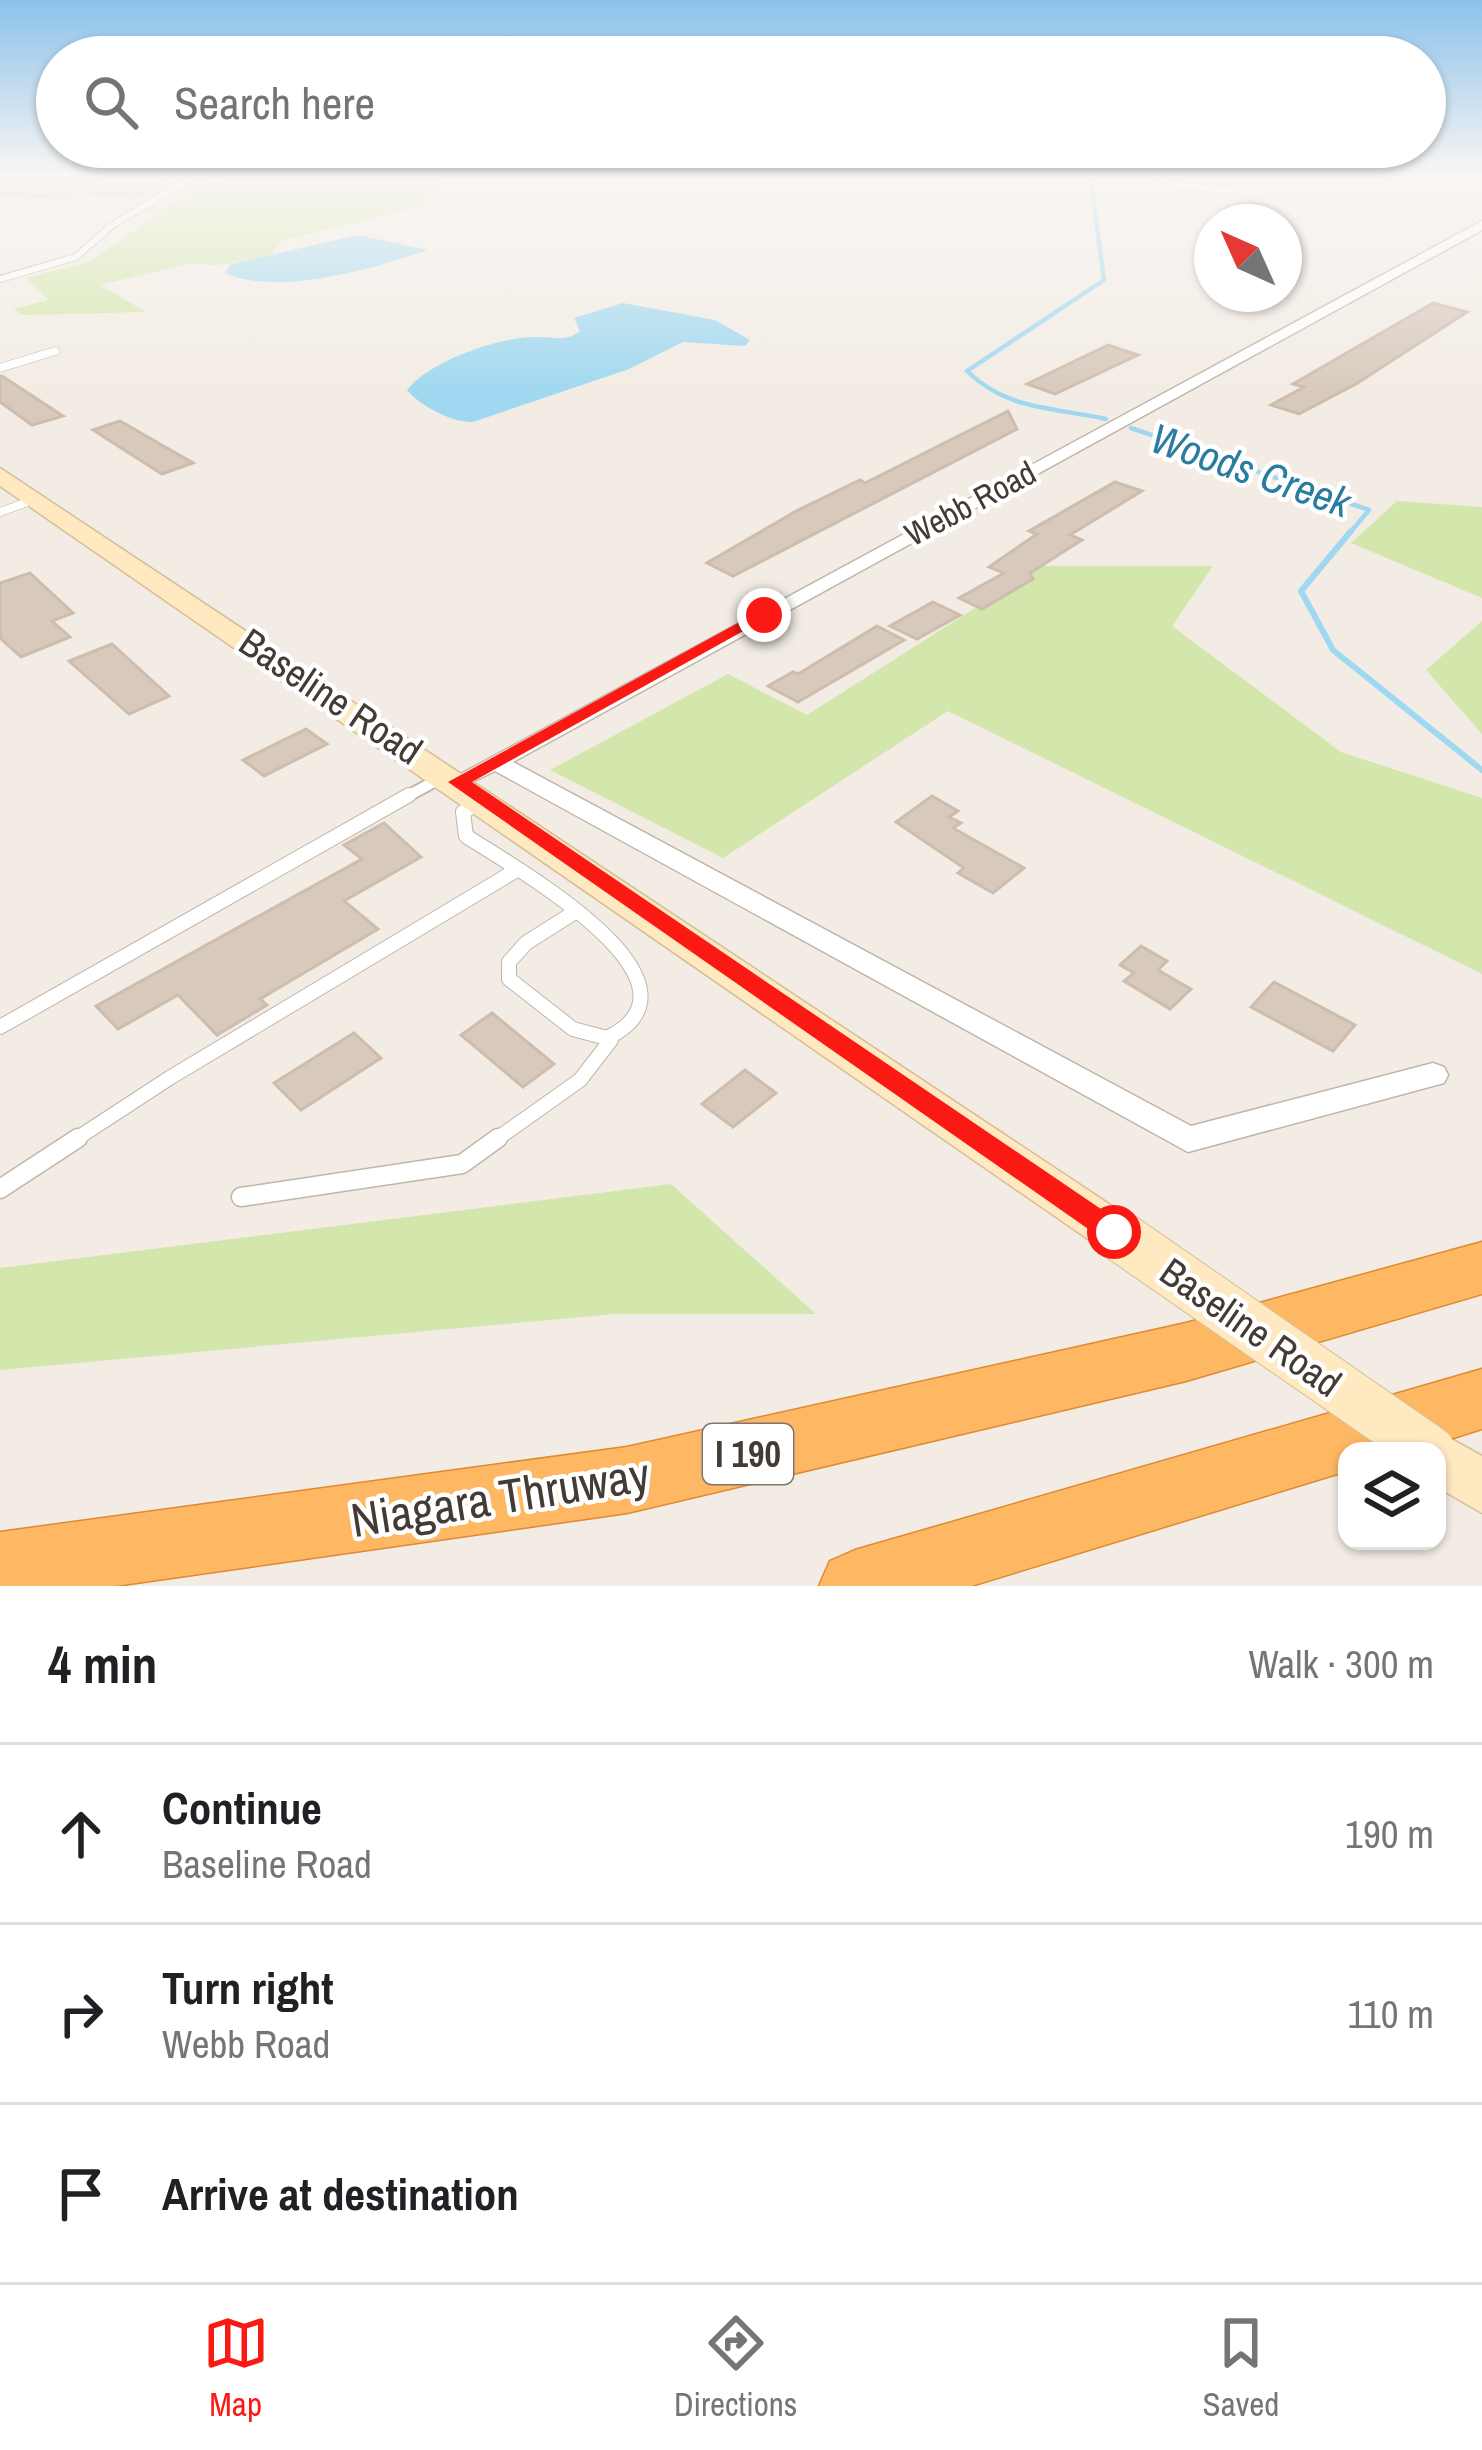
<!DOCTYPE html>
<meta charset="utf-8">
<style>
:root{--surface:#fff;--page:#f6f6f6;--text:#202124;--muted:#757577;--line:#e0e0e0;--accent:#fa1a13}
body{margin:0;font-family:"Archivo Narrow",sans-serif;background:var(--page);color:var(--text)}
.controls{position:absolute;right:36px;bottom:36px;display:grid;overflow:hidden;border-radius:24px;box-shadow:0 3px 9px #0004}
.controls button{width:108px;height:108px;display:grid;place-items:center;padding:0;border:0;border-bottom:3px solid var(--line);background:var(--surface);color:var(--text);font:60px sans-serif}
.compass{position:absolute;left:1194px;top:204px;width:108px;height:108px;border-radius:50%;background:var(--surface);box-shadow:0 3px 9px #0004;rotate:315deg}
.stop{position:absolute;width:36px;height:36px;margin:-27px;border:9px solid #fa1a13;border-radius:50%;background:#fff}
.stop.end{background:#fa1a13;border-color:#fff;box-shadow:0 3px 12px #0008}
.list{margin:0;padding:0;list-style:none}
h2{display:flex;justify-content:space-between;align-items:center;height:156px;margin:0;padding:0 48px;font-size:51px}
h2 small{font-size:39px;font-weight:400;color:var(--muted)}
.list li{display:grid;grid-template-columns:78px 1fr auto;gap:36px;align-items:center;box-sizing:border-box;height:180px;padding:0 48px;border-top:3px solid var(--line)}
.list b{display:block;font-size:45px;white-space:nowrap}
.list p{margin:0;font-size:39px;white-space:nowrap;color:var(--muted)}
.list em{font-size:39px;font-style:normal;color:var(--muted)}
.icon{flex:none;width:66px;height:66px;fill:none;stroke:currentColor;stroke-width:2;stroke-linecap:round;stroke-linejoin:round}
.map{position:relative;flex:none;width:1482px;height:1586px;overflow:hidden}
.search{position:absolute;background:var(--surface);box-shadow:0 3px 9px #0004;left:36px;right:36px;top:36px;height:132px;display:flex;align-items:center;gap:30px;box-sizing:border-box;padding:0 42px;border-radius:66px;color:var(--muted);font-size:45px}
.sheet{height:696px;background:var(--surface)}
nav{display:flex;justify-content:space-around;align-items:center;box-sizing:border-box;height:168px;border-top:3px solid var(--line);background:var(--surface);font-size:33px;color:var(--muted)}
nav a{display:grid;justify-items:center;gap:6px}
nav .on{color:var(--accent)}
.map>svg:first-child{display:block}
.commercial{fill:#f5e0ce}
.green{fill:#d3e7ac}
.water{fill:#9fd8f0}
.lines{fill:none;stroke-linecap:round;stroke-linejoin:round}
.stream-far1{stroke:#9fd8f0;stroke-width:4.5}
.stream{stroke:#9fd8f0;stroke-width:6}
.building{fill:#d7c9bc;stroke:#cebdad;stroke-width:3}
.lane-far4-casing{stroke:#c0b6aa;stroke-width:8}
.lane-far3-casing{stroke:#c0b6aa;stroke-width:9}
.lane-far2-casing{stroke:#c0b6aa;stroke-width:14}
.lane-far1-casing{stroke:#c0b6aa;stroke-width:16}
.lane-casing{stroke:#c0b6aa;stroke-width:21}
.street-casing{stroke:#c0b6aa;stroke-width:3}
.secondary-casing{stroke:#d6bd95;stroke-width:3}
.highway-casing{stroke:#dd8a33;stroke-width:3}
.lane-far4{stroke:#fff;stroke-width:6}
.lane-far3{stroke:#fff;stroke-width:8}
.lane-far2{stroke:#fff;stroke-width:10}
.lane-far1{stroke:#fff;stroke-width:14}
.lane{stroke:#fff;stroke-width:18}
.street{fill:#fff;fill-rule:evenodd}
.secondary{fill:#ffe9c1;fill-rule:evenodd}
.highway{fill:#feb863;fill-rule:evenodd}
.secondary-bridge-casing{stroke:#d6bd95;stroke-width:52;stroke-linecap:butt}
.secondary-bridge{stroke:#ffe9c1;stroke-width:50}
.route{fill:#fa1a13}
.labels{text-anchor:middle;stroke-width:9;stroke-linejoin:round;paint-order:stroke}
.far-street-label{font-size:33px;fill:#443c34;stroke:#fff}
.shield{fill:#fff;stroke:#7c7671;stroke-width:3}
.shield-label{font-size:36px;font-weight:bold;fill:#443c34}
.street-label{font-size:39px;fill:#443c34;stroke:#fff}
.water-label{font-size:42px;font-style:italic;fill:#2a7ca0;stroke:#fff}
.near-street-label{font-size:48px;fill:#443c34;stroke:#fff}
</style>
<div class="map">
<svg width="1482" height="1586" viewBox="0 0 1482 1586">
<rect width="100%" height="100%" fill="#f2ece4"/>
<path class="commercial" d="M0,174H236L190,192L160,213L0,200Z"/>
<g class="green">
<path d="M236,174H443L423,206L281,241L270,256L218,265L187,264L100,285L146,312L23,315L13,309L49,300L26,278L88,262L190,192Z"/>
<path d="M1397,501L1482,507V598L1351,543Z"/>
<path d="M1041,566H1213L1172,626L1341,752L1482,798V974L948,711L723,858L550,770L728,674L807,715Z"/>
<path d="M1482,621V734L1426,670Z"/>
<path d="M671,1184L816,1314H615L0,1370V1268Z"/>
</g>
<g class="water">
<path d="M358,235L428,250C375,268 278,297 225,273L231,264Z"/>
<path d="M623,303L715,320L750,340L745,346L683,342L629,369L473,422C453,423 420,406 407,390C430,361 498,337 536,337C553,336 565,343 580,331L574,318Z"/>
</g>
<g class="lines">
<g class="stream-far1">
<path d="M1090,174L1104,280L967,371C1008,411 1053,407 1106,419"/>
<path d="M1131,428L1369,510L1349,534"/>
</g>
<path class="stream" d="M1351,531L1301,591L1333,650L1482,770"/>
</g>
<g class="building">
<path d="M0,174H175L138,196L75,192L65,198L0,194Z"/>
<path d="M1433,303L1467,312L1356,384L1299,414L1271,405L1304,387L1293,384Z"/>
<path d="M1108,345L1138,355L1055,394L1027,384Z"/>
<path d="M0,376H2L63,416L32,425L0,402Z"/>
<path d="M1008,411L1017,429L733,576L707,563L796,511L860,480L865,483Z"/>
<path d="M120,421L193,463L162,474L93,430Z"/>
<path d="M1115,482L1142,491L1070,535L1082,540L1030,573L1033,579L982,609L959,598L1004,573L989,567L1037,534L1029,531Z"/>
<path d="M30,573L73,613L52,621L70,637L21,657L0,638V583Z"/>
<path d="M933,602L960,615L917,639L890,626Z"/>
<path d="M877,626L904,640L798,702L768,686L793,672L798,674Z"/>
<path d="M112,644L169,696L129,714L69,661Z"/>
<path d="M306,729L327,744L264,776L243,760Z"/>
<path d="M932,796L958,811L949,817L961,823L953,828L1024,868L993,893L958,873L964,868L896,822Z"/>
<path d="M384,823L421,857L344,901L378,929L260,999L267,1005L217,1035L178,995L118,1029L96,1006L362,859L344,845Z"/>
<path d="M1141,946L1167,961L1158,970L1191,989L1170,1009L1124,981L1134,973L1120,965Z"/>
<path d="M1274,982L1355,1025L1333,1051L1251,1007Z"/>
<path d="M492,1013L554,1064L523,1087L461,1035Z"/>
<path d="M354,1033L381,1058L301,1110L274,1083Z"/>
<path d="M745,1070L776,1093L733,1127L702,1104Z"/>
</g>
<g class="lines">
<defs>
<g id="lane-far4">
<path d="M905,174H1003"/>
<path d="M1151,174L1170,184L1234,191"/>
<path d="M552,181L559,174"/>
<path d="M0,279L76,257L111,226L198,174"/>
</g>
<g id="lane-far3">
<path d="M0,368L55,351"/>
<path d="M0,512L36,499"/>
</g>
<path id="lane-far2" d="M404,798L441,778"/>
<g id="lane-far1">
<path d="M478,803L463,812L466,836C508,864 722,982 607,1038L573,1029L509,979V962L526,943L575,912"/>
<path d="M0,1027L409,795"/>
<path d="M73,1141L171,1077L515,871"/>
<path d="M494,1141L580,1080L611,1040"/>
</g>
<g id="lane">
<path d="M0,1189L78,1138"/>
<path d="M241,1197L462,1164L498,1138"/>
</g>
<path id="street" d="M1482,221V230L513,762L1191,1126L1433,1063L1444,1067L1448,1075L1444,1083L1188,1152L495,771L458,789L446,782Z"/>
<g id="secondary">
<path d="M0,468L1130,1218L1137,1232L1130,1246L1114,1252L1098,1246L0,486Z"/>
<path d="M1437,1431L1482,1456V1513L1437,1487V1451H1413L1419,1438Z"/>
</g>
<g id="highway">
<path d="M1482,1242V1294L1186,1381L627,1513L115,1586H0V1532L627,1447L1186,1323Z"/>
<path d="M1482,1369V1429L1412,1451H1347V1471L971,1586H819L830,1561L855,1550Z"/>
</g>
</defs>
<use href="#lane-far4" class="lane-far4-casing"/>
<use href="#lane-far3" class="lane-far3-casing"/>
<use href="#lane-far2" class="lane-far2-casing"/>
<use href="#lane-far1" class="lane-far1-casing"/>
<use href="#lane" class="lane-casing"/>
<use href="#street" class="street-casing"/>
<use href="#secondary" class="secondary-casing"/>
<use href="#highway" class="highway-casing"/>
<use href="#lane-far4" class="lane-far4"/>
<use href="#lane-far3" class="lane-far3"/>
<use href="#lane-far2" class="lane-far2"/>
<use href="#lane-far1" class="lane-far1"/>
<use href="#lane" class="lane"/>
<use href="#street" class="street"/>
<use href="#secondary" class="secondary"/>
<use href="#highway" class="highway"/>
<defs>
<path id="secondary-bridge" d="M1114,1232L1430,1451"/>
</defs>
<use href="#secondary-bridge" class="secondary-bridge-casing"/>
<use href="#secondary-bridge" class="secondary-bridge"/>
</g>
<linearGradient id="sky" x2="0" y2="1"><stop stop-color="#8bc2eb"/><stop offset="0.44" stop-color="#f9f6f3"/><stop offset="1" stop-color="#f9f6f3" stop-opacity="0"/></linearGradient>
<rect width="1482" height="396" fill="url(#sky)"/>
<path class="route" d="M758,612L772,615L472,782L1123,1224L1127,1232L1123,1240H1104L448,782Z"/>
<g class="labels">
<g class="far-street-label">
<text transform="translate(970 503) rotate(-28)" y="12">Webb Road</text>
</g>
<rect class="shield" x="703" y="1424" width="90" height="60" rx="9"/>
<g class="shield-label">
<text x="748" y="1467">I 190</text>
</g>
<g class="street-label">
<text transform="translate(331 696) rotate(34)" y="14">Baseline Road</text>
<text transform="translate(1251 1327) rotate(35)" y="14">Baseline Road</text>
</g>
<g class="water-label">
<text transform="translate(1251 470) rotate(19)" y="15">Woods Creek</text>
</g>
<g class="near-street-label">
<text transform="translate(500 1497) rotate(-9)" y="17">Niagara Thruway</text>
</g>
</g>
</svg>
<div class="controls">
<button><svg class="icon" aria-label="layers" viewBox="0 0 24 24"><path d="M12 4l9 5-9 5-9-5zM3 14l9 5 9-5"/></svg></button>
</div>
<svg class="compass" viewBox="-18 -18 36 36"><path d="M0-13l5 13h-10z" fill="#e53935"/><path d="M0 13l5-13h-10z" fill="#757577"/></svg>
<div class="stop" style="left:1114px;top:1232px"></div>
<div class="stop end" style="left:764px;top:615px"></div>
<div class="search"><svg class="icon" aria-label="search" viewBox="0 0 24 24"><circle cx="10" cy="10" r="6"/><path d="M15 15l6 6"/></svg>Search here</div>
</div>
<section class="sheet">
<h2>4 min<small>Walk · 300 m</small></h2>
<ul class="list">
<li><svg class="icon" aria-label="ahead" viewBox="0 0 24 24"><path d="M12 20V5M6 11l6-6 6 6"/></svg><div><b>Continue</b><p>Baseline Road</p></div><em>190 m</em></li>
<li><svg class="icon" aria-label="right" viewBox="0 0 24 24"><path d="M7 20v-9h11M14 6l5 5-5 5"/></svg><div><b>Turn right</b><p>Webb Road</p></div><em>110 m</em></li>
<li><svg class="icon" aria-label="arrive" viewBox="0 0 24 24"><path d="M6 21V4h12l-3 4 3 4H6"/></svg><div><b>Arrive at destination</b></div></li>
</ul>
</section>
<nav>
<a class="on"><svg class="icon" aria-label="map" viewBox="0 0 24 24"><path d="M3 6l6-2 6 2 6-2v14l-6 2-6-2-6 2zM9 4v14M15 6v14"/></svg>Map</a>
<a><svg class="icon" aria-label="directions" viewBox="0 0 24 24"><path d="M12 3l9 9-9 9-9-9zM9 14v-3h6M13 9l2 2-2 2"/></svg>Directions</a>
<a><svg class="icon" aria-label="saved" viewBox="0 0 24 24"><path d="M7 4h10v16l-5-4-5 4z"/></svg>Saved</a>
</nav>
